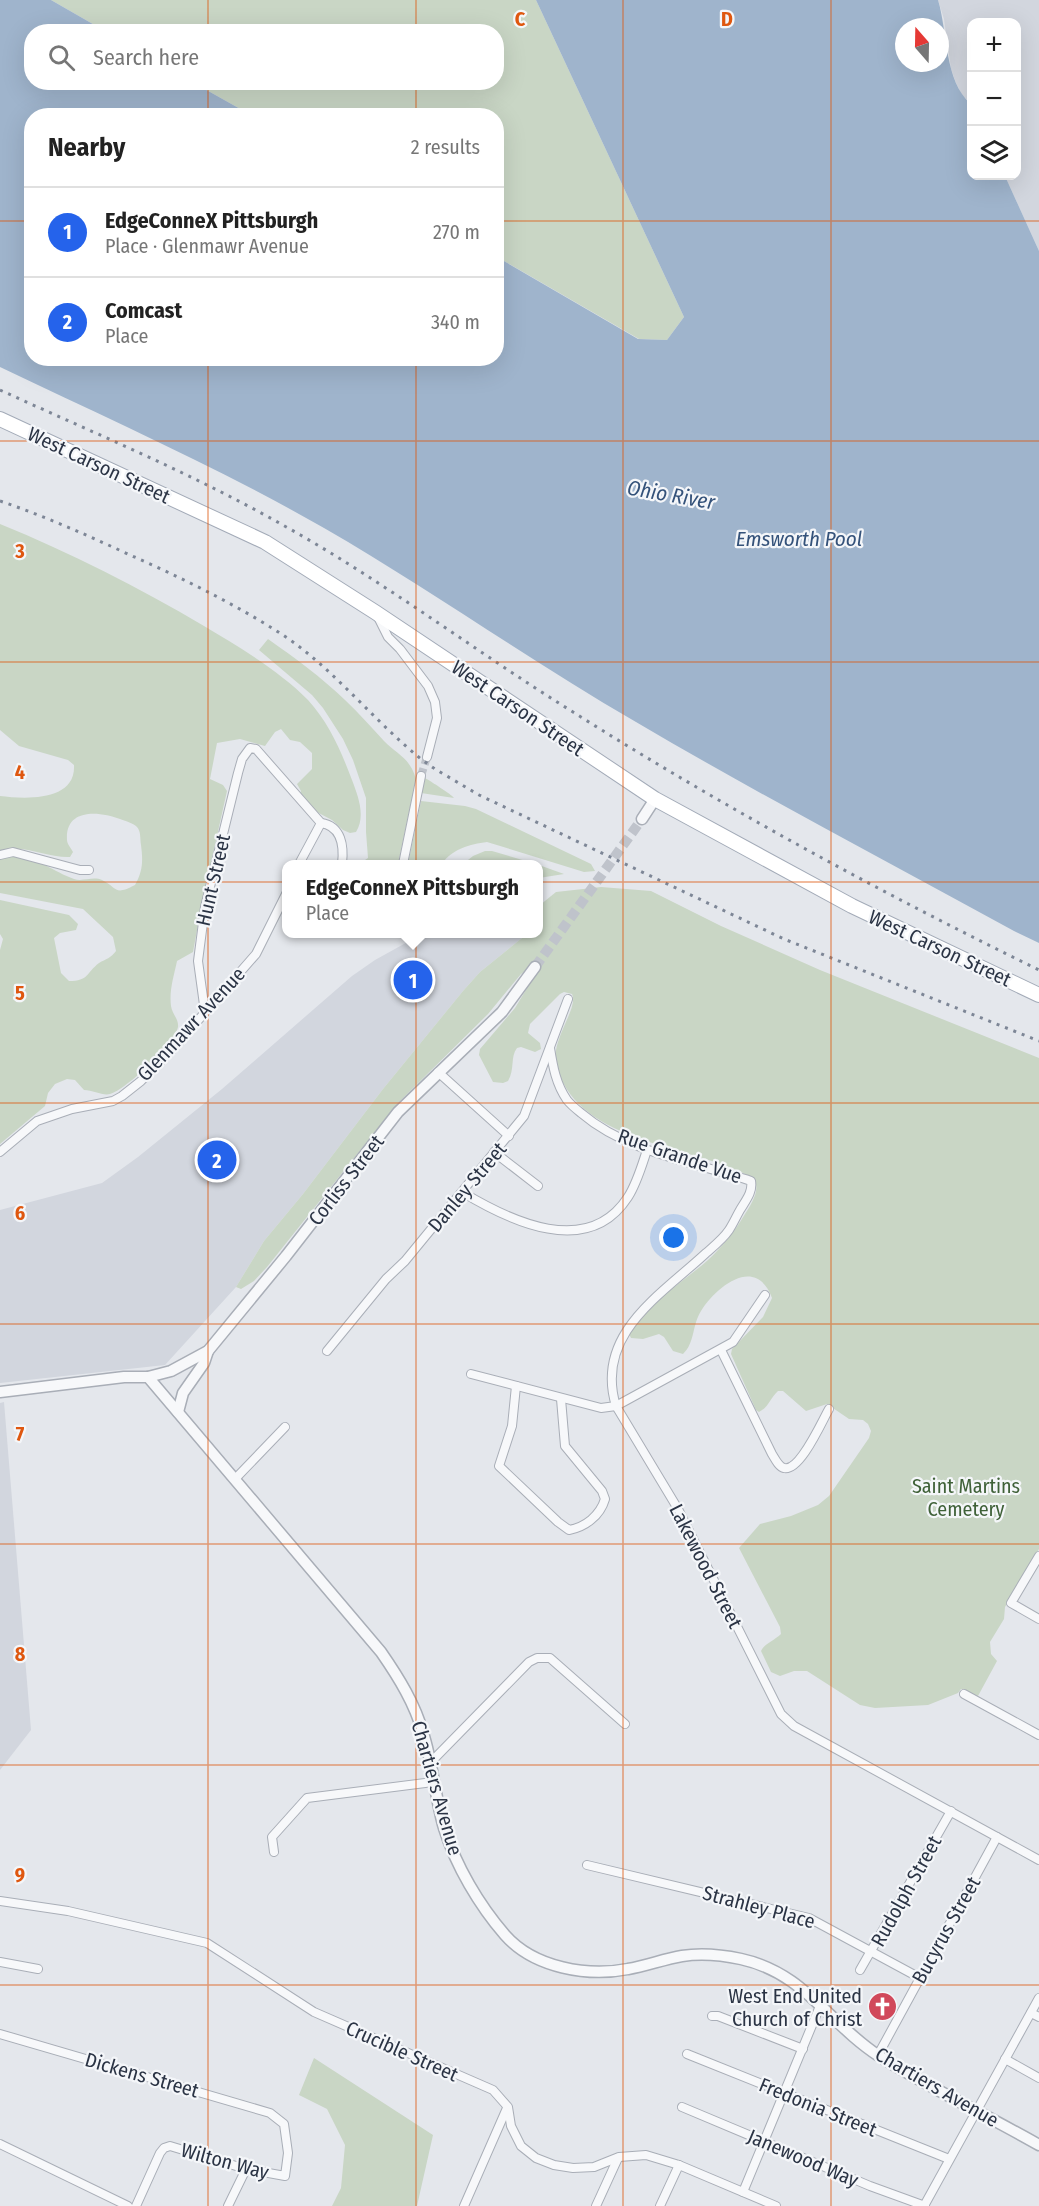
<!DOCTYPE html>
<meta charset="utf-8">
<style>
:root{--surface:#fff;--page:#f6f6f6;--text:#222;--muted:#767676;--line:#e0e0e0;--accent:#2563eb}
body{margin:0;font-family:"Fira Sans Condensed",sans-serif;background:var(--page);color:var(--text)}
.controls{position:absolute;right:18px;top:18px;display:grid;overflow:hidden;border-radius:12px;box-shadow:0 6px 24px #0002}
.controls button{width:54px;height:54px;display:grid;place-items:center;padding:0;border:0;border-bottom:2px solid var(--line);background:var(--surface);color:var(--text);font:30px sans-serif}
.compass{position:absolute;left:895px;top:18px;width:54px;height:54px;border-radius:50%;background:var(--surface);box-shadow:0 6px 24px #0002;rotate:340deg}
.you{position:absolute;left:674px;top:1238px;width:21px;height:21px;margin:-15px;border:4px solid #fff;border-radius:50%;background:#1a73e8;box-shadow:0 0 0 9px #1a73e833}
.badge{display:grid;place-items:center;width:39px;height:39px;border-radius:50%;background:var(--accent);color:#fff;font-size:20px;font-weight:700}
.pin{position:absolute;translate:-50% -50%;border:3px solid #fff;box-shadow:0 2px 6px #0006}
.popup{position:absolute;left:282px;top:860px;width:261px;height:78px;box-sizing:border-box;display:grid;place-content:center;border-radius:12px;background:var(--surface);filter:drop-shadow(0 2px 4px #0005);font-size:20px;white-space:nowrap;color:var(--muted)}
.popup b{font-size:22px;color:var(--text)}
.popup::after{content:'';position:absolute;left:50%;top:100%;margin-left:-12px;border:12px solid transparent;border-top-color:var(--surface)}
.list{margin:0;padding:0;list-style:none}
h2{display:flex;justify-content:space-between;align-items:center;height:78px;margin:0;padding:0 24px;font-size:26px}
h2 small{font-size:20px;font-weight:400;color:var(--muted)}
.list li{display:grid;grid-template-columns:39px 1fr auto;gap:18px;align-items:center;box-sizing:border-box;height:90px;padding:0 24px;border-top:2px solid var(--line)}
.list b{display:block;font-size:22px;white-space:nowrap}
.list p{margin:0;font-size:20px;white-space:nowrap;color:var(--muted)}
.list em{font-size:20px;font-style:normal;color:var(--muted)}
.icon{flex:none;width:33px;height:33px;fill:none;stroke:currentColor;stroke-width:2;stroke-linecap:round;stroke-linejoin:round}
.map{position:relative;flex:none;width:1039px;height:2206px;overflow:hidden}
.search{position:absolute;background:var(--surface);box-shadow:0 6px 24px #0002;left:24px;top:24px;width:480px;height:66px;display:flex;align-items:center;gap:15px;box-sizing:border-box;padding:0 21px;border-radius:24px;color:var(--muted);font-size:22px}
.panel{position:absolute;background:var(--surface);box-shadow:0 6px 24px #0002;left:24px;top:108px;width:480px;height:258px;border-radius:24px}
.map>svg:first-child{display:block}
.built{fill:#d2d6de}
.green{fill:#c9d6c5}
.water{fill:#9fb4cc;fill-rule:evenodd}
.lines{fill:none;stroke-linecap:round;stroke-linejoin:round}
.minor-tunnel{stroke:#bfc3cb;stroke-width:8;stroke-dasharray:8 4;stroke-linecap:butt}
.tertiary-tunnel{stroke:#bfc3cb;stroke-width:10;stroke-dasharray:10 5;stroke-linecap:butt}
.minor-casing{stroke:#a9aeb7;stroke-width:10}
.tertiary-casing{stroke:#a9aeb7;stroke-width:13}
.primary-casing{stroke:#a3abb8;stroke-width:16}
.minor{stroke:#f7f8fa;stroke-width:8}
.tertiary{stroke:#f7f8fa;stroke-width:10}
.primary{stroke:#fff;stroke-width:14}
.rail{stroke:#7d8696;stroke-width:3;stroke-dasharray:3 6;stroke-linecap:butt}
.grid{fill:none;stroke:#df570f;stroke-width:1.5;stroke-opacity:0.55}
.labels{text-anchor:middle;stroke-width:4.5;stroke-linejoin:round;paint-order:stroke}
.street-label{font-size:20px;fill:#2b3445;stroke:#f4f6f9}
.park-label{font-size:20px;fill:#3f6138;stroke:#f4f6f9}
.poi-label{font-size:20px;fill:#2b3445;stroke:#f4f6f9;text-anchor:end}
.water-label{font-size:21px;font-style:italic;fill:#34527a;stroke:#f4f6f9}
.grid-label{font-size:20px;text-anchor:middle;font-weight:bold;fill:#df570f;stroke:#f4f6f9;stroke-width:4.5;stroke-linejoin:round;paint-order:stroke}
</style>
<div class="map">
<svg width="1039" height="2206" viewBox="0 0 1039 2206">
<rect width="100%" height="100%" fill="#e4e7ec"/>
<g class="built">
<path d="M938,0H1039V251L1005,176H1016V22H972L971,104L962,95L956,83L951,69L944,19Z"/>
<path d="M422,934H527L480,972L463,991L383,1089L303,1194L264,1241L236,1287L165,1365L0,1383V1210L102,1183L138,1157L222,1089L352,976L375,960Z"/>
<path d="M4,1402L31,1730L0,1770V1403Z"/>
</g>
<g class="green">
<path d="M51,0H536L684,317L667,340L639,339L497,257L496,116L251,115L194,83L496,82V32L105,31Z"/>
<path d="M0,524C71,553 138,587 204,626C238,646 281,672 308,700C329,723 341,751 352,780C358,796 366,816 356,832L350,833L343,830L332,820L313,810L299,795L301,791L297,784L312,769V753L300,742L290,740L281,729L275,732L265,746L240,739L217,743L210,779L223,785L227,791L202,903L193,952L177,961C174,976 169,990 171,1006C172,1014 179,1019 178,1027C175,1043 126,1090 110,1094C103,1096 93,1090 84,1090L75,1080L67,1079L55,1084L48,1093L45,1106L0,1144V950L3,939L0,934V900L69,915L78,924L76,930L60,933L54,938L61,973L69,981C89,981 86,973 99,963C106,959 111,958 116,951L113,937L83,909L0,893V859C27,848 50,871 74,879C83,882 93,876 102,880C118,888 114,896 135,885C143,871 143,861 141,845C140,839 141,831 137,827C133,823 125,821 120,819C99,811 65,808 67,840C67,844 71,848 73,852L70,857C47,858 23,843 0,851V796C25,799 76,802 74,765L68,760L19,746L0,730Z"/>
<path d="M268,639C295,658 321,677 345,700C359,713 371,727 384,741C398,755 410,758 416,779L398,864H348H359L368,858L366,832V798L353,760L343,739L323,708L312,695L259,650Z"/>
<path d="M425,778C430,781 451,794 454,798L421,793Z"/>
<path d="M421,801L465,806L476,809L591,864L595,871L584,872L487,842C470,844 452,849 442,864H408Z"/>
<path d="M485,851H492L536,864H463L473,856Z"/>
<path d="M539,865L564,874L539,878Z"/>
<path d="M601,887L651,891L721,926L820,970L1039,1058V1549L1005,1607L1004,1619L990,1642L991,1654L997,1661L978,1696L961,1689L958,1693L928,1705L875,1708L860,1705L807,1671H794L780,1676L771,1672L761,1651C764,1644 775,1640 781,1634L780,1627L739,1548L760,1524L791,1516L818,1505L829,1496L869,1438L871,1431L868,1424L863,1420L849,1419L827,1404L806,1411L783,1391H778C770,1398 769,1407 759,1412L756,1410L731,1354L732,1349L763,1317L772,1298C756,1255 717,1286 701,1311C692,1325 695,1343 683,1354L673,1351L664,1337L659,1334L643,1339L631,1338L629,1334C639,1310 688,1278 708,1260C723,1246 735,1231 745,1214C750,1206 758,1194 756,1185C755,1178 748,1176 743,1173C683,1144 574,1141 556,1063C551,1039 579,1008 572,994L564,992L560,994L530,1024L528,1033L540,1043L541,1049L535,1052L521,1047L517,1048C510,1057 515,1069 508,1081L503,1083L493,1082L479,1055L480,1049L515,1008L538,970L531,967L521,974L488,1014L398,1103L267,1267L254,1281L241,1289L236,1287L264,1241L303,1194L383,1089L463,991L480,972L527,934H539L540,905L556,892Z"/>
<path d="M314,2058L433,2135L417,2206H332L341,2188L345,2145L327,2109L299,2095Z"/>
</g>
<path class="water" d="M0,0H51L105,31L32,32V82L194,83L251,115L32,116V358H496L497,257L638,339L667,340L684,317L536,0H938C948,33 944,81 971,104L972,176H1005L1039,251V943L1014,931C888,862 760,795 636,722C530,661 430,589 324,528C219,468 109,419 0,367ZM904,27H940V63H904Z"/>
<g class="lines">
<path class="minor-tunnel" d="M421,776L427,757"/>
<path class="tertiary-tunnel" d="M535,967L642,819"/>
<defs>
<g id="minor">
<path d="M377,615L388,637L400,649L428,686L435,702L437,718L427,757"/>
<path d="M0,855L13,852L80,870H89"/>
<path d="M299,864L321,823C342,826 344,847 342,864"/>
<path d="M403,864L421,776"/>
<path d="M205,1012L198,961L205,907L238,773L242,759L250,748L256,749L321,823"/>
<path d="M550,1048C553,1067 556,1084 567,1100C571,1105 576,1109 581,1113C628,1153 694,1162 751,1181C753,1192 746,1200 740,1210C736,1217 733,1224 729,1230C723,1239 714,1246 706,1253C661,1295 594,1334 616,1406L678,1509L781,1714L794,1726L1039,1860"/>
<path d="M438,1072L509,1136"/>
<path d="M0,1152L37,1121L72,1109L113,1101L122,1096L141,1081L173,1049L256,954L287,892"/>
<path d="M494,1152L538,1186"/>
<path d="M462,1192C510,1221 588,1259 628,1197C637,1183 642,1165 647,1150"/>
<path d="M721,1350L772,1454C775,1459 779,1467 784,1468C800,1472 822,1421 829,1409"/>
<path d="M327,1351L386,1279L405,1261L524,1116L568,999"/>
<path d="M471,1374L601,1408L616,1406L733,1342L765,1295"/>
<path d="M516,1386L512,1426L499,1466L558,1522L569,1530C585,1527 600,1516 605,1499L602,1491L565,1446L561,1399"/>
<path d="M235,1479L285,1427"/>
<path d="M1039,1556L1011,1603L1039,1619"/>
<path d="M964,1694L1039,1735"/>
<path d="M430,1763L529,1662L537,1658H550L625,1724"/>
<path d="M274,1852L272,1837L307,1798L433,1782"/>
<path d="M587,1865L809,1918L920,1978"/>
<path d="M0,1901L68,1911L207,1943L314,2012L493,2090L508,2107L511,2126L521,2146L536,2158L554,2165L573,2168L594,2167L619,2157L646,2155L679,2165L776,2206"/>
<path d="M0,1962L38,1969"/>
<path d="M860,1970L951,1811"/>
<path d="M1031,2013L1039,2017"/>
<path d="M712,2016H718L803,2049"/>
<path d="M0,2034L270,2113L284,2124L288,2153L285,2176L246,2169L170,2146L164,2148L160,2153L136,2206"/>
<path d="M687,2054L949,2159"/>
<path d="M878,2055L997,1837"/>
<path d="M1005,2059L1039,2078"/>
<path d="M682,2107L870,2186L925,2206"/>
<path d="M0,2144L128,2206"/>
<path d="M743,2192L820,2006"/>
<path d="M228,2206L246,2169"/>
<path d="M464,2206L507,2108"/>
<path d="M596,2206L618,2158"/>
<path d="M660,2206L679,2165"/>
<path d="M924,2206L1039,1998"/>
</g>
<g id="tertiary">
<path d="M642,819L655,799"/>
<path d="M148,1377L171,1371L208,1351L286,1256L398,1112L502,1012L535,967"/>
<path d="M0,1392L124,1377H148L381,1652C399,1678 415,1704 423,1733C433,1764 435,1797 444,1828C456,1866 479,1905 505,1935C534,1968 588,1977 628,1969C646,1966 664,1959 682,1956C701,1953 722,1955 741,1959C805,1973 828,2023 879,2056C930,2088 986,2115 1039,2145"/>
<path d="M178,1412L183,1393L204,1363L208,1351"/>
</g>
<path id="primary" d="M0,419L265,542L375,612L655,799L852,906L1039,995"/>
</defs>
<use href="#minor" class="minor-casing"/>
<use href="#tertiary" class="tertiary-casing"/>
<use href="#primary" class="primary-casing"/>
<use href="#minor" class="minor"/>
<use href="#tertiary" class="tertiary"/>
<use href="#primary" class="primary"/>
<g class="rail">
<path d="M0,390C94,433 191,473 281,524C382,580 475,651 573,712C723,807 880,892 1039,970"/>
<path d="M0,501C44,516 87,535 130,555C182,578 235,604 283,635C334,669 373,720 421,759L435,769L479,795L784,939L1039,1041"/>
</g>
</g>
<path class="grid" d="M208,0V32M416,0V32M623,0V2206M831,0V2206M208,82V116M416,82V116M0,221H32M496,221H1039M208,358V2206M416,358V2206M0,441H1039M0,662H1039M0,882H1039M0,1103H1039M0,1324H1039M0,1544H1039M0,1765H1039M0,1985H1039"/>
<defs>
<symbol id="church-disc" viewBox="-11 -11 22 22"><circle r="9.5" fill="#d1495b" stroke="#f4f6f9"/><path d="M-1.2-6h2.4v3.5h3.3v2.4h-3.3V6h-2.4V-.1h-3.3v-2.4h3.3Z" fill="#fff"/></symbol>
</defs>
<g fill-rule="evenodd">
<use href="#church-disc" x="866" y="1990" width="33" height="33"/>
</g>
<g class="labels">
<g class="street-label">
<text transform="translate(99 465) rotate(25)" y="7">West Carson Street</text>
<text transform="translate(518 708) rotate(34)" y="7">West Carson Street</text>
<text transform="translate(213 880) rotate(-77)" y="7">Hunt Street</text>
<text transform="translate(940 948) rotate(25)" y="7">West Carson Street</text>
<text transform="translate(191 1024) rotate(-47)" y="7">Glenmawr Avenue</text>
<text transform="translate(680 1156) rotate(19)" y="7">Rue Grande Vue</text>
<text transform="translate(346 1180) rotate(-52)" y="7">Corliss Street</text>
<text transform="translate(467 1187) rotate(-50)" y="7">Danley Street</text>
<text transform="translate(706 1566) rotate(63)" y="7">Lakewood Street</text>
<text transform="translate(437 1788) rotate(74)" y="7">Chartiers Avenue</text>
<text transform="translate(906 1891) rotate(-61)" y="7">Rudolph Street</text>
<text transform="translate(759 1907) rotate(15)" y="7">Strahley Place</text>
<text transform="translate(946 1930) rotate(-61)" y="7">Bucyrus Street</text>
<text transform="translate(402 2051) rotate(24)" y="7">Crucible Street</text>
<text transform="translate(142 2075) rotate(16)" y="7">Dickens Street</text>
<text transform="translate(937 2087) rotate(30)" y="7">Chartiers Avenue</text>
<text transform="translate(818 2107) rotate(22)" y="7">Fredonia Street</text>
<text transform="translate(803 2158) rotate(23)" y="7">Janewood Way</text>
<text transform="translate(225 2161) rotate(15)" y="7">Wilton Way</text>
</g>
<g class="park-label">
<text x="966" y="1493">Saint Martins<tspan x="966" dy="23">Cemetery</tspan></text>
</g>
<g class="poi-label">
<text x="862" y="2003">West End United<tspan x="862" dy="23">Church of Christ</tspan></text>
</g>
<g class="water-label">
<text transform="translate(671 495) rotate(10)" y="7">Ohio River</text>
<text x="799" y="546">Emsworth Pool</text>
</g>
</g>
<g class="grid-label">
<text x="520" y="26">C</text>
<text x="727" y="26">D</text>
<text x="20" y="558">3</text>
<text x="20" y="779">4</text>
<text x="20" y="1000">5</text>
<text x="20" y="1220">6</text>
<text x="20" y="1441">7</text>
<text x="20" y="1661">8</text>
<text x="20" y="1882">9</text>
</g>
</svg>
<div class="controls">
<button>+</button>
<button>−</button>
<button><svg class="icon" aria-label="layers" viewBox="0 0 24 24"><path d="M12 4l9 5-9 5-9-5zM3 14l9 5 9-5"/></svg></button>
</div>
<svg class="compass" viewBox="-18 -18 36 36"><path d="M0-13l5 13h-10z" fill="#e53935"/><path d="M0 13l5-13h-10z" fill="#767676"/></svg>
<div class="you"></div>
<div class="pin badge" style="left:413px;top:980px">1</div>
<div class="popup"><b>EdgeConneX Pittsburgh</b>Place</div>
<div class="pin badge" style="left:217px;top:1160px">2</div>
<div class="search"><svg class="icon" aria-label="search" viewBox="0 0 24 24"><circle cx="10" cy="10" r="6"/><path d="M15 15l6 6"/></svg>Search here</div>
<section class="panel">
<h2>Nearby<small>2 results</small></h2>
<ul class="list">
<li><span class="badge">1</span><div><b>EdgeConneX Pittsburgh</b><p>Place · Glenmawr Avenue</p></div><em>270 m</em></li>
<li><span class="badge">2</span><div><b>Comcast</b><p>Place</p></div><em>340 m</em></li>
</ul>
</section>
</div>
